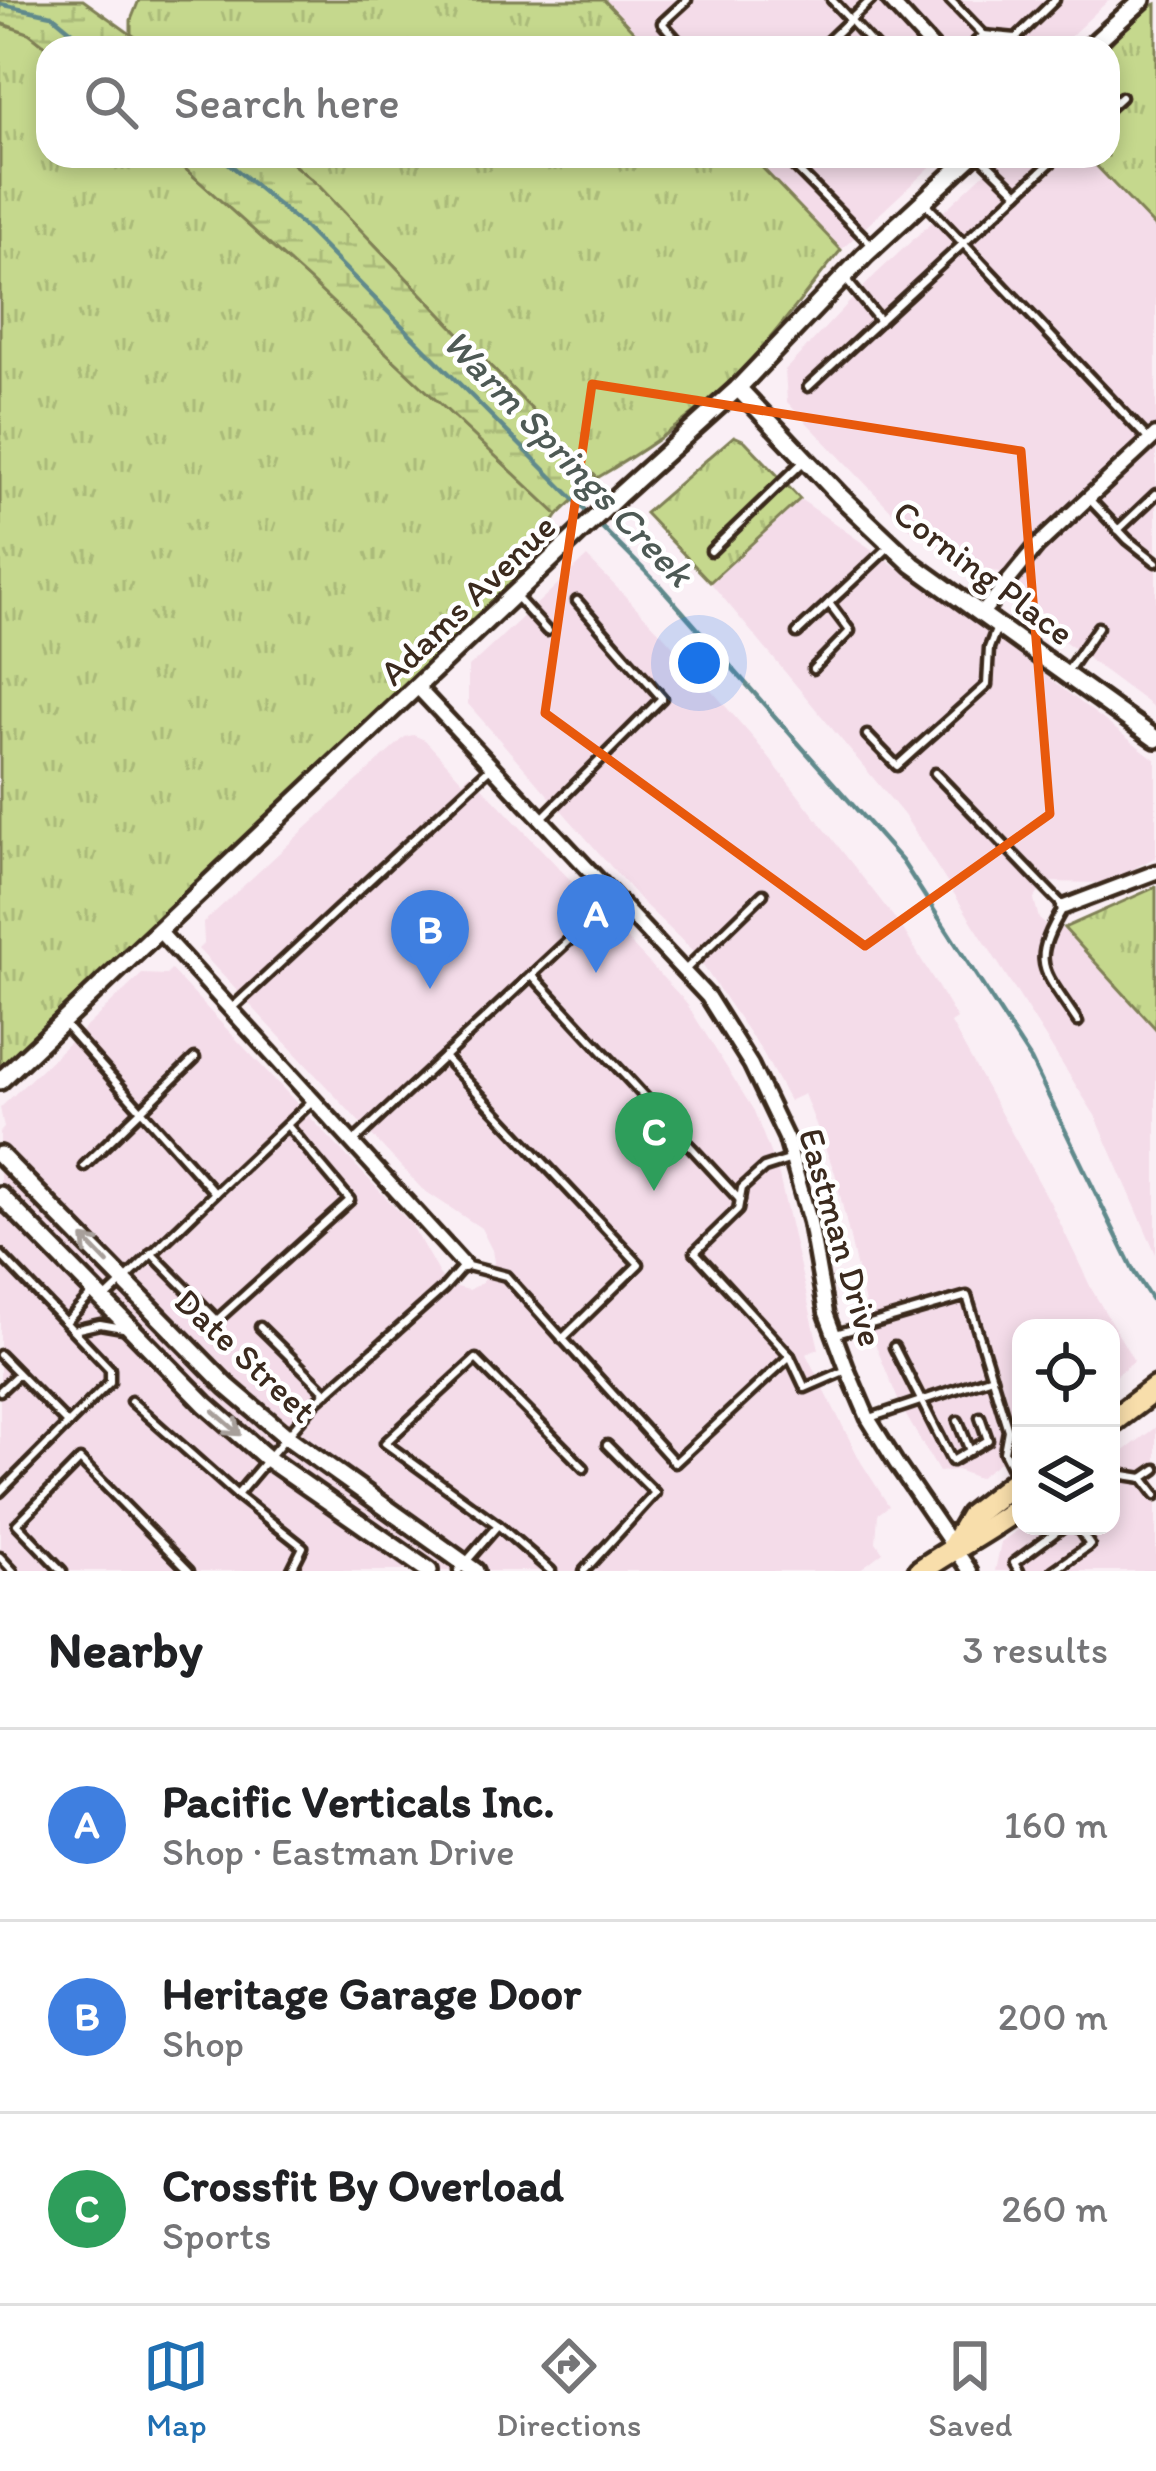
<!DOCTYPE html>
<meta charset="utf-8">
<style>
:root{--surface:#fff;--page:#f6f6f6;--text:#202124;--muted:#757577;--line:#e0e0e0;--accent:#1f6fb2}
body{margin:0;font-family:Itim,sans-serif;background:var(--page);color:var(--text)}
.controls{position:absolute;right:36px;bottom:36px;display:grid;overflow:hidden;border-radius:24px;box-shadow:0 6px 18px #0003}
.controls button{width:108px;height:108px;display:grid;place-items:center;padding:0;border:0;border-bottom:3px solid var(--line);background:var(--surface);color:var(--text);font:60px sans-serif}
.you{position:absolute;left:699px;top:663px;width:42px;height:42px;margin:-30px;border:9px solid #fff;border-radius:50%;background:#1a73e8;box-shadow:0 0 0 18px #1a73e833}
.badge{display:grid;place-items:center;width:78px;height:78px;border-radius:50%;background:var(--accent);color:#fff;font-size:39px;font-weight:700}
.pin{position:absolute;translate:-50% -99px;filter:drop-shadow(0 3px 6px #0008)}
.pin::after{content:'';position:absolute;top:63px;width:42px;height:36px;background:inherit;clip-path:polygon(0 0,100% 0,50% 100%)}
.list{margin:0;padding:0;list-style:none}
h2{display:flex;justify-content:space-between;align-items:center;height:156px;margin:0;padding:0 48px;font-size:51px}
h2 small{font-size:39px;font-weight:400;color:var(--muted)}
.list li{display:grid;grid-template-columns:78px 1fr auto;gap:36px;align-items:center;box-sizing:border-box;height:192px;padding:0 48px;border-top:3px solid var(--line)}
.list b{display:block;font-size:45px;white-space:nowrap}
.list p{margin:0;font-size:39px;white-space:nowrap;color:var(--muted)}
.list em{font-size:39px;font-style:normal;color:var(--muted)}
.icon{flex:none;width:66px;height:66px;fill:none;stroke:currentColor;stroke-width:2;stroke-linecap:round;stroke-linejoin:round}
.map{position:relative;flex:none;width:1156px;height:1571px;overflow:hidden}
.search{position:absolute;background:var(--surface);box-shadow:0 6px 18px #0003;left:36px;right:36px;top:36px;height:132px;display:flex;align-items:center;gap:30px;box-sizing:border-box;padding:0 42px;border-radius:36px;color:var(--muted);font-size:45px}
.sheet{height:732px;background:var(--surface)}
nav{display:flex;justify-content:space-around;align-items:center;box-sizing:border-box;height:168px;border-top:3px solid var(--line);background:var(--surface);font-size:33px;color:var(--muted)}
nav a{display:grid;justify-items:center;gap:6px}
nav .on{color:var(--accent)}
.map>svg:first-child{display:block}
.built{fill:#f4dce9}
.grass{fill:url(#grass-tufts);stroke:#808156;stroke-width:3}
.wetland{fill:url(#wetland-marsh);stroke:#808156;stroke-width:3}
.lines{fill:none;stroke-linecap:round;stroke-linejoin:round}
.stream{stroke:#618a8c;stroke-width:4.5}
.service-casing{stroke:#3b2a1e;stroke-width:15}
.minor-casing{stroke:#3b2a1e;stroke-width:21}
.tertiary-casing{stroke:#3b2a1e;stroke-width:24}
.primary-casing{stroke:#3b2a1e;stroke-width:30}
.service{stroke:#fff;stroke-width:6}
.minor{stroke:#fff;stroke-width:12}
.tertiary{stroke:#fff;stroke-width:15}
.primary{stroke:#f8deab;stroke-width:21}
.oneway{stroke:#a79f9a}
.marked{fill:none;stroke:#e8590c;stroke-width:9;stroke-linejoin:round}
.labels{text-anchor:middle;stroke-width:9;stroke-linejoin:round;paint-order:stroke}
.street-label{font-size:36px;fill:#3b2a1e;stroke:#fff}
.water-label{font-size:39px;font-style:italic;fill:#4e5a55;stroke:#fff}
</style>
<div class="map">
<svg width="1156" height="1571" viewBox="0 0 1156 1571">
<defs>
<pattern id="grass-tufts" width="24" height="20" patternUnits="userSpaceOnUse" patternTransform="scale(3)"><rect width="24" height="20" fill="#c5d88d"/><path d="M3 7l-1-3M5 7V3M7 7l1-3M15 17l-1-3M17 17v-4M19 17l1-3" fill="none" stroke="#aaba79"/></pattern>
<pattern id="wetland-marsh" width="20" height="14" patternUnits="userSpaceOnUse" patternTransform="scale(3)"><rect width="20" height="14" fill="#c5d88d"/><path d="M1 5h8M5 5V1M11 12h8M15 12V8" fill="none" stroke="#aaba79"/></pattern>
</defs>
<rect width="100%" height="100%" fill="#faeff5"/>
<filter id="ink" filterUnits="userSpaceOnUse"><feTurbulence type="fractalNoise" baseFrequency=".00833" numOctaves="2"/><feDisplacementMap in="SourceGraphic" scale="24" xChannelSelector="R" yChannelSelector="G"/><feConvolveMatrix kernelMatrix="1 2 1 2 8 2 1 2 1" color-interpolation-filters="sRGB"/></filter>
<g filter="url(#ink)">
<g class="built">
<path d="M604,0H1109L1058,48H649Z"/>
<path d="M751,156H942L841,250Z"/>
<path d="M1003,156H1087L1156,228V709L1029,615L1025,595L1000,572L970,569L906,526L787,402L785,370L875,275Z"/>
<path d="M800,499L986,630L1156,760V857L1106,883L1046,882L1034,899L1039,919L1051,929L1064,928L1156,1028V1254L1096,1117L904,815L710,582Z"/>
<path d="M587,557L664,636L755,740L903,929L957,1019L951,1023L1050,1202L1092,1290L1134,1361L1111,1379V1328H1021V1446L978,1478L957,1470L939,1472L901,1407L873,1339L835,1173L804,1094L789,1101L763,1053L692,950L643,903L468,704V668Z"/>
<path d="M413,735L425,740L463,781L470,774L685,1001L754,1111L779,1176L819,1349L806,1354L861,1462L889,1506L878,1514L876,1542L883,1552L858,1571H0V1132L4,1128L0,1108L142,974L166,975L171,970L411,1224L439,1274L449,1285L469,1290L482,1283L489,1272L494,1262L492,1250L481,1228L422,1189L198,949L204,943L203,923L405,737Z"/>
<path d="M1156,1427V1571H995L1001,1542L1023,1526H1111V1461Z"/>
</g>
<g class="grass">
<path d="M139,0H604L649,48H150L131,34V20Z"/>
<path d="M1156,4V228L1087,156H1108L1107,48L1139,12Z"/>
<path d="M0,24L29,33L48,48V156H171L309,280L558,515L517,575L483,613L0,1067Z"/>
<path d="M283,156H751L841,250C799,300 761,356 712,398C676,429 638,454 597,478L317,184Z"/>
<path d="M734,436L745,441L800,499L710,582L645,513Z"/>
<path d="M1156,887V1029L1064,928Z"/>
</g>
<g class="wetland">
<path d="M0,0H83L150,48H48L29,33L0,23Z"/>
<path d="M171,156H283L317,184L597,478L558,515L309,280Z"/>
</g>
<g class="lines">
<g class="stream">
<path d="M0,4L52,15L92,48"/>
<path d="M220,156L302,225L660,586L902,861L1031,1060L1134,1272L1156,1306"/>
</g>
<defs>
<g id="service">
<path d="M832,0L876,48"/>
<path d="M950,0L984,35"/>
<path d="M684,48L662,23L687,0"/>
<path d="M821,48L871,0"/>
<path d="M969,48L984,35L1016,38L1055,0"/>
<path d="M1108,109L1121,97"/>
<path d="M784,156L870,243"/>
<path d="M980,156L1018,193"/>
<path d="M926,204L1150,441"/>
<path d="M847,281L880,321"/>
<path d="M808,387L1058,156"/>
<path d="M1090,500L1128,540L1156,562"/>
<path d="M1118,530L1156,494"/>
<path d="M711,551L803,462"/>
<path d="M517,598L547,631"/>
<path d="M797,633L891,545"/>
<path d="M813,669L850,631L829,603"/>
<path d="M1067,672L1098,627"/>
<path d="M867,735L897,766L987,685L989,648L997,627"/>
<path d="M935,773L1064,907C1028,966 1044,969 1078,1022"/>
<path d="M542,818L662,698L577,601"/>
<path d="M684,971L763,894"/>
<path d="M532,975L740,1200"/>
<path d="M231,1009L490,768"/>
<path d="M65,1025L215,1193L106,1298"/>
<path d="M444,1057L639,1264L562,1339"/>
<path d="M353,1142L614,898"/>
<path d="M84,1166L195,1058"/>
<path d="M215,1193L312,1101"/>
<path d="M151,1253L217,1320L350,1200L287,1125"/>
<path d="M0,1254L110,1369V1382L0,1492"/>
<path d="M66,1322L92,1294"/>
<path d="M260,1327L327,1393"/>
<path d="M74,1330L100,1324L123,1328"/>
<path d="M836,1334L967,1296L1008,1430L1004,1452L1015,1474"/>
<path d="M894,1347L952,1461L988,1440L980,1417"/>
<path d="M0,1355L68,1424"/>
<path d="M790,1356L695,1252L738,1210L742,1188L764,1168L792,1159"/>
<path d="M0,1391L18,1374"/>
<path d="M131,1401L237,1495L303,1547L291,1571"/>
<path d="M870,1418L992,1377"/>
<path d="M958,1421L970,1451"/>
<path d="M1111,1473L1143,1478L1156,1469"/>
<path d="M1143,1478L1156,1495"/>
<path d="M237,1495L315,1403L443,1289L464,1265L506,1276L675,1463L790,1356L805,1388L844,1371"/>
<path d="M0,1557L13,1571"/>
<path d="M62,1571L17,1524L80,1460L189,1571"/>
<path d="M458,1571L498,1525"/>
<path d="M551,1571L498,1525L385,1443L476,1359L584,1468"/>
<path d="M584,1571L655,1493L607,1445"/>
<path d="M1019,1571L1014,1563L1064,1526"/>
<path d="M1053,1571L1090,1545L1077,1526"/>
</g>
<g id="minor">
<path d="M889,0L933,48"/>
<path d="M983,612L1037,546L1156,435"/>
<path d="M418,688L708,997L751,1065L786,1138L810,1222L826,1313L847,1369L868,1418L896,1463L970,1571"/>
<path d="M1064,907L1156,872"/>
<path d="M159,931L464,1265"/>
</g>
<g id="tertiary">
<path d="M1089,48L1142,0"/>
<path d="M738,388L840,496L913,565L1156,739"/>
<path d="M0,1081L618,496L738,388L865,255L972,156"/>
<path d="M0,1155L227,1386L287,1437L475,1571"/>
<path d="M0,1195L205,1404L268,1459L429,1571"/>
</g>
<g id="primary">
<path d="M1111,1422L1156,1388"/>
<path d="M953,1547L971,1516L1021,1477"/>
<path d="M920,1571C953,1548 988,1531 1021,1506"/>
</g>
</defs>
<use href="#service" class="service-casing"/>
<use href="#minor" class="minor-casing"/>
<use href="#tertiary" class="tertiary-casing"/>
<use href="#primary" class="primary-casing"/>
<use href="#service" class="service"/>
<use href="#minor" class="minor"/>
<use href="#tertiary" class="tertiary"/>
<use href="#primary" class="primary"/>
</g>
<defs><path id="oneway-shaft" d="M-6 0H5M1.5-3L5.5 0L1.5 3" fill="none" stroke-width="1.6" stroke-linecap="round" stroke-linejoin="round" transform="scale(3)"/></defs>
<g class="oneway">
<use href="#oneway-shaft" transform="translate(95 1250) rotate(-134)"/>
<use href="#oneway-shaft" transform="translate(227 1423) rotate(41)"/>
</g>
</g>
<path class="marked" d="M592,384L1021,451L1050,814L865,946L545,713Z"/>
<g class="labels">
<g class="street-label">
<text transform="translate(984 572) rotate(37)" y="13">Corning Place</text>
<text transform="translate(467 599) rotate(-44)" y="13">Adams Avenue</text>
<text transform="translate(842 1237) rotate(74)" y="13">Eastman Drive</text>
<text transform="translate(246 1355) rotate(43)" y="13">Date Street</text>
</g>
<g class="water-label">
<text transform="translate(569 457) rotate(46)" y="14">Warm Springs Creek</text>
</g>
</g>
</svg>
<div class="controls">
<button><svg class="icon" aria-label="locate" viewBox="0 0 24 24"><circle cx="12" cy="12" r="6"/><path d="M12 2v4M12 18v4M2 12h4M18 12h4"/></svg></button>
<button><svg class="icon" aria-label="layers" viewBox="0 0 24 24"><path d="M12 4l9 5-9 5-9-5zM3 14l9 5 9-5"/></svg></button>
</div>
<div class="you"></div>
<div class="pin badge" style="left:596px;top:973px;background:#3f7fe0">A</div>
<div class="pin badge" style="left:430px;top:989px;background:#3f7fe0">B</div>
<div class="pin badge" style="left:654px;top:1191px;background:#2e9e5b">C</div>
<div class="search"><svg class="icon" aria-label="search" viewBox="0 0 24 24"><circle cx="10" cy="10" r="6"/><path d="M15 15l6 6"/></svg>Search here</div>
</div>
<section class="sheet">
<h2>Nearby<small>3 results</small></h2>
<ul class="list">
<li><span class="badge" style="background:#3f7fe0">A</span><div><b>Pacific Verticals Inc.</b><p>Shop · Eastman Drive</p></div><em>160 m</em></li>
<li><span class="badge" style="background:#3f7fe0">B</span><div><b>Heritage Garage Door</b><p>Shop</p></div><em>200 m</em></li>
<li><span class="badge" style="background:#2e9e5b">C</span><div><b>Crossfit By Overload</b><p>Sports</p></div><em>260 m</em></li>
</ul>
</section>
<nav>
<a class="on"><svg class="icon" aria-label="map" viewBox="0 0 24 24"><path d="M3 6l6-2 6 2 6-2v14l-6 2-6-2-6 2zM9 4v14M15 6v14"/></svg>Map</a>
<a><svg class="icon" aria-label="directions" viewBox="0 0 24 24"><path d="M12 3l9 9-9 9-9-9zM9 14v-3h6M13 9l2 2-2 2"/></svg>Directions</a>
<a><svg class="icon" aria-label="saved" viewBox="0 0 24 24"><path d="M7 4h10v16l-5-4-5 4z"/></svg>Saved</a>
</nav>
